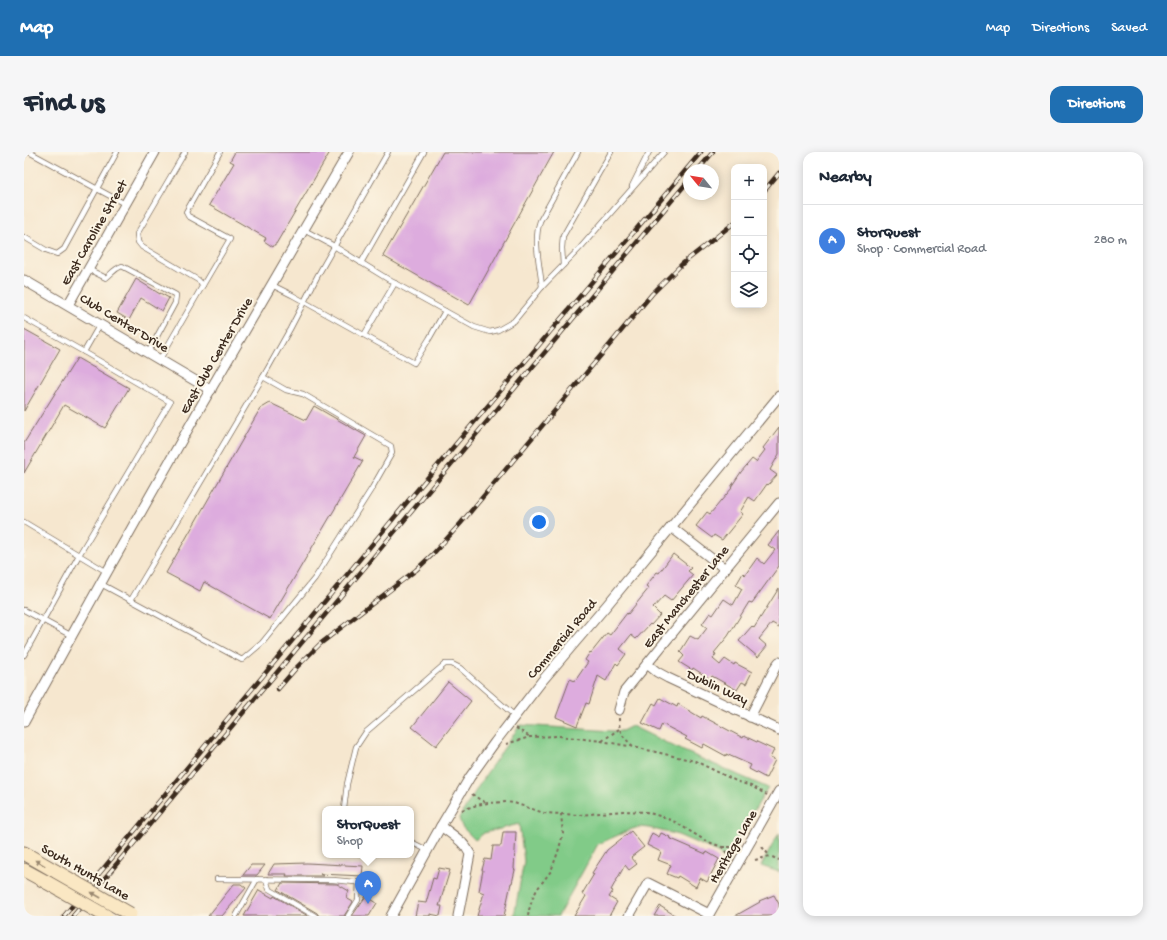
<!DOCTYPE html>
<meta charset="utf-8">
<style>
:root{--surface:#fff;--page:#f6f6f7;--text:#1f2937;--muted:#747a83;--line:#e0e1e3;--accent:#1f6fb2}
body{margin:0;font-family:"Gochi Hand",sans-serif;background:var(--page);color:var(--text)}
.controls{position:absolute;right:12px;top:12px;display:grid;overflow:hidden;border-radius:8px;box-shadow:0 2px 10px #0003}
.controls button{width:36px;height:36px;display:grid;place-items:center;padding:0;border:0;border-bottom:1px solid var(--line);background:var(--surface);color:var(--text);font:20px sans-serif}
.compass{position:absolute;left:659px;top:12px;width:36px;height:36px;border-radius:50%;background:var(--surface);box-shadow:0 2px 10px #0003;rotate:300deg}
.you{position:absolute;left:515px;top:370px;width:14px;height:14px;margin:-10px;border:3px solid #fff;border-radius:50%;background:#1a73e8;box-shadow:0 0 0 6px #1a73e833}
.badge{display:grid;place-items:center;width:26px;height:26px;border-radius:50%;background:var(--accent);color:#fff;font-size:13px;font-weight:700}
.pin{position:absolute;translate:-50% -33px;filter:drop-shadow(0 1px 2px #0008)}
.pin::after{content:'';position:absolute;top:21px;width:14px;height:12px;background:inherit;clip-path:polygon(0 0,100% 0,50% 100%)}
.popup{position:absolute;left:298px;top:654px;width:92px;height:52px;box-sizing:border-box;display:grid;place-content:center;border-radius:8px;background:var(--surface);filter:drop-shadow(0 1px 3px #0005);font-size:13px;white-space:nowrap;color:var(--muted)}
.popup b{font-size:15px;color:var(--text)}
.popup::after{content:'';position:absolute;left:50%;top:100%;margin-left:-8px;border:8px solid transparent;border-top-color:var(--surface)}
.list{margin:0;padding:0;list-style:none}
h2{display:flex;justify-content:space-between;align-items:center;height:52px;margin:0;padding:0 16px;font-size:17px}
h2 small{font-size:13px;font-weight:400;color:var(--muted)}
.list li{display:grid;grid-template-columns:26px 1fr auto;gap:12px;align-items:center;box-sizing:border-box;height:72px;padding:0 16px;border-top:1px solid var(--line)}
.list b{display:block;font-size:15px;white-space:nowrap}
.list p{margin:0;font-size:13px;white-space:nowrap;color:var(--muted)}
.list em{font-size:13px;font-style:normal;color:var(--muted)}
.icon{flex:none;width:22px;height:22px;fill:none;stroke:currentColor;stroke-width:2;stroke-linecap:round;stroke-linejoin:round}
.map{position:relative;flex:none;width:755px;height:764px;overflow:hidden;border-radius:12px}
header{display:flex;align-items:center;gap:24px;box-sizing:border-box;height:56px;padding:0 20px;background:var(--accent);color:#fff}
header strong{font-size:19px}
nav{display:flex;gap:22px;margin-inline-start:auto;font-size:14px}
.intro{display:flex;align-items:center;justify-content:space-between;box-sizing:border-box;height:96px;padding:0 24px}
h1{margin:0;font-size:28px}
.button{padding:10px 18px;border-radius:12px;background:var(--accent);color:#fff;font-size:14px;font-weight:700}
main{display:flex;gap:24px;padding:0 24px}
aside{flex:1;background:var(--surface);border-radius:12px;box-shadow:0 2px 10px #0003}
.map>svg:first-child{display:block}
.green{fill:#81cb88;stroke:#5e7a53}
.building{fill:#ddacde}
.lines{fill:none;stroke-linecap:round;stroke-linejoin:round}
.service-casing{stroke:#7c6c5c;stroke-width:6}
.minor-casing{stroke:#7c6c5c;stroke-width:11}
.secondary-casing{stroke:#7c6c5c;stroke-width:15}
.path{stroke:#7c6c5c;stroke-width:2;stroke-dasharray:3 3;stroke-linecap:butt}
.service{stroke:#fff;stroke-width:4.5}
.minor{stroke:#fff;stroke-width:9}
.secondary{stroke:#fae7c3;stroke-width:13}
.rail-casing{stroke:#3b2a1e;stroke-width:4.5}
.rail{stroke:#fcf5e5;stroke-width:3;stroke-dasharray:9;stroke-linecap:butt}
.secondary-bridge-casing{stroke:#7c6c5c;stroke-width:15;stroke-linecap:butt}
.secondary-bridge{stroke:#fae7c3;stroke-width:13}
.oneway{fill:#9a8870}
.labels{text-anchor:middle;stroke-width:4;stroke-linejoin:round;paint-order:stroke}
.street-label{font-size:14px;fill:#3b2a1e;stroke:#fcf5e5}
</style>
<header>
<strong>Map</strong>
<nav><a>Map</a><a>Directions</a><a>Saved</a></nav>
</header>
<div class="intro"><h1>Find us</h1><a class="button">Directions</a></div>
<main>
<div class="map">
<svg width="755" height="764" viewBox="0 0 755 764">
<rect width="100%" height="100%" fill="#fcf5e5"/>
<filter id="ink" filterUnits="userSpaceOnUse"><feTurbulence type="fractalNoise" baseFrequency=".025" numOctaves="2"/><feDisplacementMap in="SourceGraphic" scale="8" xChannelSelector="R" yChannelSelector="G"/><feConvolveMatrix kernelMatrix="1 2 1 2 8 2 1 2 1" color-interpolation-filters="sRGB"/></filter>
<filter id="wash" filterUnits="userSpaceOnUse"><feTurbulence type="fractalNoise" baseFrequency=".012" numOctaves="4" result="noise"/><feDisplacementMap in="SourceGraphic" scale="16" xChannelSelector="R" yChannelSelector="G"/><feGaussianBlur stdDeviation="0.9" result="paint"/><feColorMatrix in="noise" values="0 0 0 0 0 0 0 0 0 0 0 0 0 0 0 0 0 1.4 0 .05"/><feComposite in="paint" operator="in"/></filter>
<g filter="url(#wash)">
<rect width="100%" height="100%" fill="#f6e7cf"/>
<g class="green">
<path d="M496,573L589,579H598L608,574L653,596L744,636L701,706L687,697L654,683L625,676L617,675L608,677L574,692L534,764H490L500,709L495,672L460,681L451,688L438,675L435,666L460,625Z"/>
<path d="M755,681V720L737,714Z"/>
</g>
<g id="blocks">
<g class="building">
<path d="M211,0H306L252,92H251L249,95L240,89L242,86L185,53L210,11L206,9Z"/>
<path d="M419,0H530L445,153L359,104Z"/>
<path d="M112,127L136,142V141L145,146L138,159L117,146L105,168L93,161Z"/>
<path d="M0,177L36,197L0,259Z"/>
<path d="M53,206L105,236L81,276L40,253L0,321V291Z"/>
<path d="M246,251L282,268L290,254L342,284L330,305L339,309L246,467L180,430L176,439L142,421L236,257Z"/>
<path d="M755,275V302L746,318L753,323L744,333L743,332L731,349L725,345L716,360L719,362L698,388L690,383L688,386L672,374L683,360L686,362L708,336L707,335L717,320L728,307L732,310L741,298L739,296Z"/>
<path d="M755,379V414L728,451L725,450L704,484L690,501L692,502L689,507L696,513L701,507L710,513L711,511L728,520L722,532L718,530L713,538L688,524L686,527L669,516L668,518L655,510L660,504L656,500L666,484L674,488L683,476L678,472L686,461L689,463L700,447L709,453L718,437L712,433L719,421L721,423L733,406L740,412L751,398L744,393Z"/>
<path d="M649,402L667,416L664,419L669,423L647,449L640,444L629,456L636,463L627,473L626,472L612,487L607,483L596,497L602,502L594,513L592,511L582,529L574,524L565,552L562,551L553,574L532,565L546,527L551,529L564,510L561,508L566,500L567,501L583,481L586,483L603,461L604,462L625,436L622,434L633,420L635,421Z"/>
<path d="M755,436V475L748,471L735,487L743,494L734,505L715,489L728,474L730,476Z"/>
<path d="M424,530L447,549L412,594L388,575Z"/>
<path d="M636,546L653,555L654,552L677,566L678,564L719,586L720,584L750,598L746,606L751,608L742,626L725,617L727,613L702,602V604L680,592L678,596L661,587L663,585L638,572L635,579L618,571L629,551L632,553Z"/>
<path d="M607,679L620,695L607,705L613,712L605,718L601,713L587,738L589,739L585,745L593,750L585,764H550L562,744L558,742L570,722L568,721L583,698Z"/>
<path d="M479,680H492L490,717L491,718L488,731H487L480,764H453L460,741L455,739L459,718H458L461,707L467,708L469,694H477Z"/>
<path d="M628,681L635,685L637,681L646,685L645,686L682,702L683,700L695,707L683,730L676,726L672,735L654,724L653,726L643,722L647,713L634,708L637,700L623,693Z"/>
<path d="M283,711L339,714L338,724L296,722L300,724H262L263,722H244L250,712Z"/>
<path d="M227,713H241L233,723H219Z"/>
<path d="M415,716L426,718L415,754H418L416,764L406,762V764H391L394,750L402,751L409,726L412,727Z"/>
<path d="M258,731L313,732L325,739L322,746L329,750L320,764H295L293,761L254,738Z"/>
<path d="M210,732H217L222,736L198,764H184Z"/>
<path d="M235,738L249,746L250,744L284,764H220Z"/>
<path d="M750,743L755,752V764H711L736,750L735,749Z"/>
<path d="M342,744L353,751L345,764H328Z"/>
<path d="M636,754L652,764H630Z"/>
</g>
</g>
</g>
<g filter="url(#ink)">
<use href="#blocks" fill-opacity="0" stroke="#7c6c5c" stroke-width="1"/>
<g class="lines">
<defs>
<g id="service">
<path d="M5,0L101,52"/>
<path d="M0,3L2,0"/>
<path d="M608,34L625,0"/>
<path d="M280,78L310,94L367,129L450,175L466,180L474,178L490,169L518,135L557,95L640,0"/>
<path d="M0,85L22,98L33,102L40,97L93,0"/>
<path d="M337,111L400,0"/>
<path d="M539,113L538,96L539,84L587,0"/>
<path d="M64,117L82,126C88,121 90,117 98,114L152,143L151,151L124,201"/>
<path d="M179,133L206,87L164,64L162,60L196,0"/>
<path d="M248,133L268,143L390,211L405,187L421,159"/>
<path d="M518,135C516,114 509,89 516,69L554,0"/>
<path d="M0,166L60,200L76,172"/>
<path d="M340,183L371,131"/>
<path d="M136,207L179,133L174,128L118,95L114,90L113,82L161,0"/>
<path d="M239,225L266,177L294,123L364,0"/>
<path d="M0,370L83,420"/>
<path d="M77,432L218,508L238,491L291,426L348,336L368,301L367,294L279,242L262,238L239,225L107,448"/>
<path d="M0,458L48,484"/>
<path d="M0,503L55,403L146,250L60,200"/>
<path d="M320,657L323,632L332,595L342,580L421,512H428L436,516L491,564"/>
<path d="M387,690L403,698"/>
<path d="M193,727L309,728L342,731"/>
<path d="M242,727L245,737L291,764"/>
<path d="M212,764L233,727"/>
<path d="M324,764L334,748L335,730"/>
</g>
<g id="minor">
<path d="M0,128L187,238"/>
<path d="M44,153L131,0"/>
<path d="M647,375L701,417"/>
<path d="M623,512L633,520L644,526L755,578"/>
<path d="M595,558L600,540L755,351"/>
<path d="M726,565L752,514L755,510"/>
<path d="M0,570L83,420L177,254L325,0"/>
<path d="M417,674C428,683 440,689 446,702L434,764"/>
<path d="M367,764L417,674L446,625L471,590L518,529L583,453L755,244"/>
<path d="M605,764L624,731L685,762"/>
<path d="M684,764L755,639"/>
</g>
<g id="secondary">
<path d="M0,701L33,720"/>
<path d="M0,718L24,731"/>
</g>
</defs>
<use href="#service" class="service-casing"/>
<use href="#minor" class="minor-casing"/>
<use href="#secondary" class="secondary-casing"/>
<g class="path">
<path d="M595,566C595,581 598,584 609,594"/>
<path d="M492,576L506,585"/>
<path d="M578,589L595,577"/>
<path d="M482,592L506,585L535,584L577,589L610,595L671,609L712,629L727,634L743,643"/>
<path d="M448,642L455,647L463,651"/>
<path d="M438,658L453,653L464,651L482,650L490,651L520,661L537,662L555,663L599,659L622,660L639,665L651,670L682,689L698,695L707,706"/>
<path d="M698,695H713"/>
<path d="M738,695L746,704"/>
<path d="M731,708L746,704L755,708"/>
<path d="M504,764L505,758L509,745L514,736L527,719L534,700L539,682L537,662"/>
</g>
<use href="#service" class="service"/>
<use href="#minor" class="minor"/>
<use href="#secondary" class="secondary"/>
<defs>
<g id="rail">
<path d="M674,18L689,0"/>
<path d="M740,39L755,21"/>
<path d="M254,537L273,515L296,492L392,418L408,403L437,371L628,142L658,112L710,71"/>
<path d="M40,764L384,349L677,0"/>
<path d="M49,764L665,28"/>
</g>
</defs>
<use href="#rail" class="rail-casing"/>
<use href="#rail" class="rail"/>
<defs>
<g id="secondary-bridge">
<path d="M33,720L106,762"/>
<path d="M24,731L82,764"/>
</g>
</defs>
<use href="#secondary-bridge" class="secondary-bridge-casing"/>
<use href="#secondary-bridge" class="secondary-bridge"/>
</g>
<defs><path id="oneway-solid" d="M-6-.8H1V-3.2L6.5 0L1 3.2V.8H-6Z"/></defs>
<g class="oneway">
<use href="#oneway-solid" transform="translate(16 711) rotate(-150)"/>
<use href="#oneway-solid" transform="translate(72 743) rotate(-150)"/>
</g>
</g>
<g class="labels">
<g class="street-label">
<text transform="translate(69 80) rotate(-60)" y="5">East Caroline Street</text>
<text transform="translate(101 170) rotate(31)" y="5">Club Center Drive</text>
<text transform="translate(191 203) rotate(-60)" y="5">East Club Center Drive</text>
<text transform="translate(661 444) rotate(-51)" y="5">East Manchester Lane</text>
<text transform="translate(537 486) rotate(-50)" y="5">Commercial Road</text>
<text transform="translate(694 534) rotate(25)" y="5">Dublin Way</text>
<text transform="translate(708 694) rotate(-60)" y="5">Heritage Lane</text>
<text transform="translate(62 719) rotate(30)" y="5">South Hunts Lane</text>
</g>
</g>
</svg>
<div class="controls">
<button>+</button>
<button>−</button>
<button><svg class="icon" aria-label="locate" viewBox="0 0 24 24"><circle cx="12" cy="12" r="6"/><path d="M12 2v4M12 18v4M2 12h4M18 12h4"/></svg></button>
<button><svg class="icon" aria-label="layers" viewBox="0 0 24 24"><path d="M12 4l9 5-9 5-9-5zM3 14l9 5 9-5"/></svg></button>
</div>
<svg class="compass" viewBox="-18 -18 36 36"><path d="M0-13l5 13h-10z" fill="#e53935"/><path d="M0 13l5-13h-10z" fill="#747a83"/></svg>
<div class="you"></div>
<div class="pin badge" style="left:344px;top:752px;background:#3f7fe0">A</div>
<div class="popup"><b>StorQuest</b>Shop</div>
</div>
<aside>
<h2>Nearby<small></small></h2>
<ul class="list">
<li><span class="badge" style="background:#3f7fe0">A</span><div><b>StorQuest</b><p>Shop · Commercial Road</p></div><em>280 m</em></li>
</ul>
</aside>
</main>
